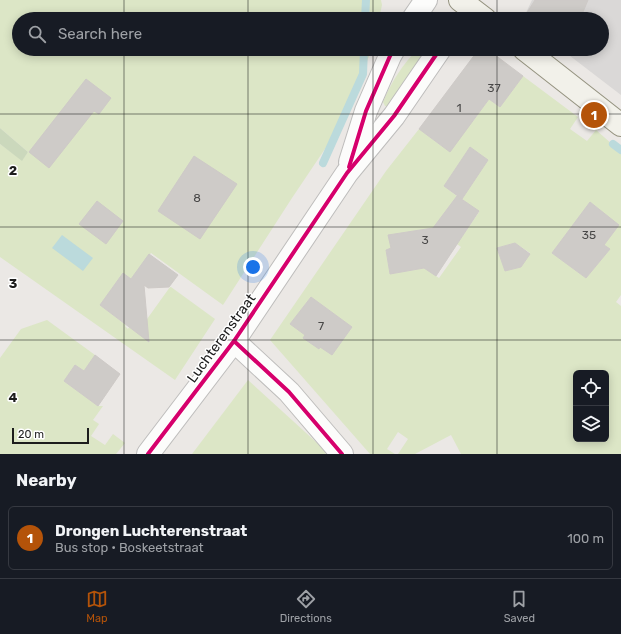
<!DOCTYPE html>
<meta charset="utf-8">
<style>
:root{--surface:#171b24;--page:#20242c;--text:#f1f3f6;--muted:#9ea1a6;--line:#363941;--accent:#b45309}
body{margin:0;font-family:Rubik,sans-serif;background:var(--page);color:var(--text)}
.controls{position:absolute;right:12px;bottom:12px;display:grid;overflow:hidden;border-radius:6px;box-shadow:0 2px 10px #0003}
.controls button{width:36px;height:36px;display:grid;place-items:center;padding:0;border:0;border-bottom:1px solid var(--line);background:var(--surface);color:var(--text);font:20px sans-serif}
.scale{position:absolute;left:12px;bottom:10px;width:77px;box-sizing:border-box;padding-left:4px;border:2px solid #1d1d1d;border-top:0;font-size:11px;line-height:14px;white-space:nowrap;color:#1d1d1d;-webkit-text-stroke:3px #fff;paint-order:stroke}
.you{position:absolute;left:253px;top:267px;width:14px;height:14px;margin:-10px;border:3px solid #fff;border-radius:50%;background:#1a73e8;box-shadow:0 0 0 6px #1a73e833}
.badge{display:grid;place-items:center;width:26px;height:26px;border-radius:50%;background:var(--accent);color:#fff;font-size:13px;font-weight:700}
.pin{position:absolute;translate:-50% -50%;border:2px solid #fff;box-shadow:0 1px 4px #0006}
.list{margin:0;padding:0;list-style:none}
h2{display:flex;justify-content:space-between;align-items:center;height:52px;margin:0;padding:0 16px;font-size:17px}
h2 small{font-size:13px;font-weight:400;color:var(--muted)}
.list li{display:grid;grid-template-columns:26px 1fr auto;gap:12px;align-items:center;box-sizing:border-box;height:64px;margin:0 8px 8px;padding:0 8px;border:1px solid var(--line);border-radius:6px}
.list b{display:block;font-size:15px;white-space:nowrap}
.list p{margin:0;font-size:13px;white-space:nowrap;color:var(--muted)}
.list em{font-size:13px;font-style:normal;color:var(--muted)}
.icon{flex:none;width:22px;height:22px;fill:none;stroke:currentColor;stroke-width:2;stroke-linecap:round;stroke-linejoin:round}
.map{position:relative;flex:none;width:621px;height:454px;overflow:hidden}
.search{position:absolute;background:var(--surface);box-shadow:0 2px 10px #0003;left:12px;right:12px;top:12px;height:44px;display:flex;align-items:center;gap:10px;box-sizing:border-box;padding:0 14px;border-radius:22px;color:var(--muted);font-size:15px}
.sheet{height:124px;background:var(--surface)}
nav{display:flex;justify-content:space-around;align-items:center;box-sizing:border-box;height:56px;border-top:1px solid var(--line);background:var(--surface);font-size:11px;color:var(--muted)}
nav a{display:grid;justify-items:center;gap:2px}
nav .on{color:var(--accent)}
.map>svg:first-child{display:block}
.residential{fill:#dad8d7}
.grass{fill:#dce6c6;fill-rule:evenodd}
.forest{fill:#cbd8bc}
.water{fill:#bbdadc}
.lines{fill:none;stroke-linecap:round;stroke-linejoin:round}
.stream{stroke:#bbdadc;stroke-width:8}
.building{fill:#cecbc8;stroke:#cecac7}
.minor-casing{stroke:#bebdbc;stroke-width:24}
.tertiary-casing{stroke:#bebdbc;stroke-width:24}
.secondary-casing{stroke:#94927f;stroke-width:24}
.minor{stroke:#fcfcfb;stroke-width:22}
.tertiary{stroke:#fcfcfb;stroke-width:22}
.secondary{stroke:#f2f1ea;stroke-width:22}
.cycleway-casing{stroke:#fff;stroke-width:6}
.cycleway{stroke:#d6006c;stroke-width:4}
.grid{fill:none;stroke:#1d1d1d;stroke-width:1;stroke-opacity:0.55}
.labels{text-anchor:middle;stroke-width:3;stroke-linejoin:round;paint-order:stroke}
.number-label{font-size:12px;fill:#494848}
.street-label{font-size:14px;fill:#1d1d1d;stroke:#fff}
.grid-label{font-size:13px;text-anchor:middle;font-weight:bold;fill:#1d1d1d;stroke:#fff;stroke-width:3;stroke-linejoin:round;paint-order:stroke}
</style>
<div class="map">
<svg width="621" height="454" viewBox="0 0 621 454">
<rect width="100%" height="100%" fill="#ebe8e5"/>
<path class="residential" d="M532,0H621V95L561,49H602V19H523Z"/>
<g class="grass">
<path d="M0,0H381L382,5L379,19H19V49H372L339,128L292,198L223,305L151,253L131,279L123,273L100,305L126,325L125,326L128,329L129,327L137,333L170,287H171L215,319L175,380L0,257V144L22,160L28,152L0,128Z"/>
<path d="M418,49H423L420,59L390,107L385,106L383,102C391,82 403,64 418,49Z"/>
<path d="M523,76L578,117L570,129L587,141L596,130L621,152V295L616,302L621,306V454H461L451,435L415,454H398L408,439L398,432L387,449L395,454H370L270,340L386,171L419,129L443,147L474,120L489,99L500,107ZM470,147L488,160L462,199L479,212L457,244L461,247L439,278L424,268L390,274L386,250L391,248L389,235L433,228L457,196L444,186ZM590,202L619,225L604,245L610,249L586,278L552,253ZM515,243L530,253L521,267L505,271L497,248ZM311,297L352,327L332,355L320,347L319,349L303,338L305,335L290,324ZM576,373H606V439H576Z"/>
<path d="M47,320L95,355L84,371L75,365L64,381L98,406H103L93,420L99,424L91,436L105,445L113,434L125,443L116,454H0V358L21,329Z"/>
<path d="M248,380L327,452L325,454H192Z"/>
</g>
<path class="forest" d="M0,128L28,152L22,161L0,144Z"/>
<path class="water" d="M62,235L93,258L83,271L52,248Z"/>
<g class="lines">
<g class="stream">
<path d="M365,19L366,0"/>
<path d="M613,144L621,150"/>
<path d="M323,163L363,74L364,49"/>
</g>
</g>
<g class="building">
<path d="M535,0H588L580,19H523Z"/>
<path d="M479,49H487L523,76L500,107L489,99L450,152L419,129Z"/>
<path d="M86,79L111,98L99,114L94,111L49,168L29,152Z"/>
<path d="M470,147L488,160L462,199L444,186Z"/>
<path d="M194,156L237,184L200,239L158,211Z"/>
<path d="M457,196L479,211L436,276L424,268L390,274L386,250L391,248L388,235L433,228Z"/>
<path d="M97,201L123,221L106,244L79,224Z"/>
<path d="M590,202L619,225L604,245L610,249L586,278L552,253Z"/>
<path d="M515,243L530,254L521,267L505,271L497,248Z"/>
<path d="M149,254L178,275L169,287L148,288L144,285L149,342L100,305L123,273L131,279Z"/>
<path d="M311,297L352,327L332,355L320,347L319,349L303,338L305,335L290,324Z"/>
<path d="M95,355L120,374L98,406L64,381L75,365L84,371Z"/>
</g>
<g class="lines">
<defs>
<path id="minor" d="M234,341L289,392L342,454"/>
<g id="tertiary">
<path d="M413,19L426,0"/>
<path d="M350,162L366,111L390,56L394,49"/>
<path d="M148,454L234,341L347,173L394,116L440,49"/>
</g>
<g id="secondary">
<path d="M460,0L485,19"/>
<path d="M524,49L621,125"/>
</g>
</defs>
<use href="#minor" class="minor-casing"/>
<use href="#tertiary" class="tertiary-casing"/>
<use href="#secondary" class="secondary-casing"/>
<use href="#minor" class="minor"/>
<use href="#tertiary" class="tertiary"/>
<use href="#secondary" class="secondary"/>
<defs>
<g id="cycleway">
<path d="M349,167L366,111L390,56L394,49"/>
<path d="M234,341L289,392L342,454"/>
<path d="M148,454L234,341L347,173L394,116L440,49"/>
</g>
</defs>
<use href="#cycleway" class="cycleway-casing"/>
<use href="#cycleway" class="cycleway"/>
</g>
<path class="grid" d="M124,0V19M248,0V19M373,0V19M497,0V19M124,49V454M248,49V454M373,49V454M497,49V454M0,114H621M0,227H621M0,340H621"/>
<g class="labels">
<g class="number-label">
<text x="494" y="92">37</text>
<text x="459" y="112">1</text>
<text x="197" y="202">8</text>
<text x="589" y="239">35</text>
<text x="425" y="244">3</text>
<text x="321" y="330">7</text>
</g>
<g class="street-label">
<text transform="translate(221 338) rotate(-54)" y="5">Luchterenstraat</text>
</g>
</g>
<g class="grid-label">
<text x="13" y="175">2</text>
<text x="13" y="288">3</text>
<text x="13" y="402">4</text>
</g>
</svg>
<div class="controls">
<button><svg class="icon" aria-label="locate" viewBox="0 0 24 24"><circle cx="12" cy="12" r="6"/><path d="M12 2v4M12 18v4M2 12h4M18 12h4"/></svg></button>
<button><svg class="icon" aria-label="layers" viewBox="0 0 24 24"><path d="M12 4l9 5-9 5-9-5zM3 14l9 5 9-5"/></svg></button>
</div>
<div class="scale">20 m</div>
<div class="you"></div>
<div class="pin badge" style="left:594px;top:115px">1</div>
<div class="search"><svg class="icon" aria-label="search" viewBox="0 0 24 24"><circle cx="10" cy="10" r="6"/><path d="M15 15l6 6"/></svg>Search here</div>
</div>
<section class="sheet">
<h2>Nearby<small></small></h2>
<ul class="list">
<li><span class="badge">1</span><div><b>Drongen Luchterenstraat</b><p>Bus stop · Boskeetstraat</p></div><em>100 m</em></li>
</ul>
</section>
<nav>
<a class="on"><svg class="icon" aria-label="map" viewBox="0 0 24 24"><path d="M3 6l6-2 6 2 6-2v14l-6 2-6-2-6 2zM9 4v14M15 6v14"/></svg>Map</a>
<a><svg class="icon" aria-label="directions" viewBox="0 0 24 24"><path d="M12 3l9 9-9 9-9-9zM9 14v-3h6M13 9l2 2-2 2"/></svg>Directions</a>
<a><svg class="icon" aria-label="saved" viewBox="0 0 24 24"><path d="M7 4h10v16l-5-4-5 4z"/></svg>Saved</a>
</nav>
